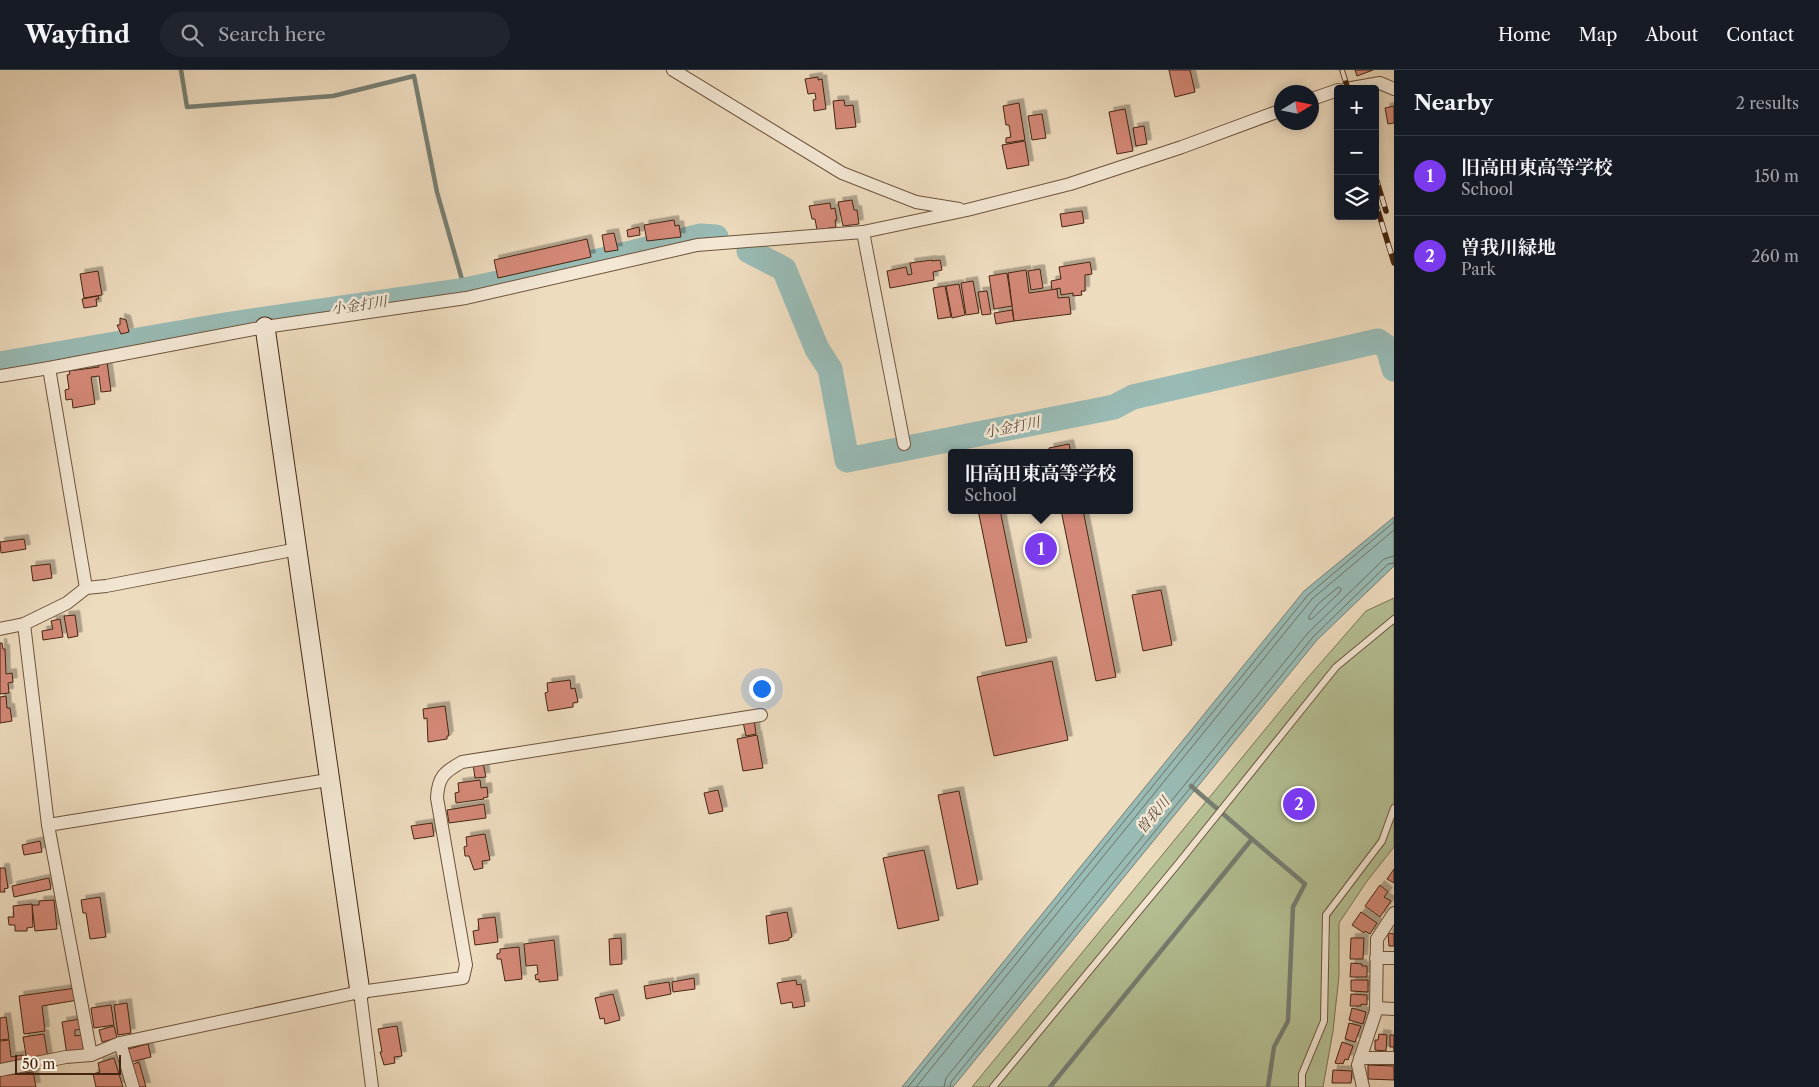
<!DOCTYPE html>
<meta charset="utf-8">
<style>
:root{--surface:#171b24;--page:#20242c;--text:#f1f3f6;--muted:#9ea1a6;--line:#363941;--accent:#7c3aed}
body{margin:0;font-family:"Libre Caslon Text","Noto Serif JP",serif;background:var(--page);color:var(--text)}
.controls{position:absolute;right:15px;top:15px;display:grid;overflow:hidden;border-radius:5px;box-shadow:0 2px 12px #0003}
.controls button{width:45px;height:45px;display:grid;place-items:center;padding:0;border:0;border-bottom:1px solid var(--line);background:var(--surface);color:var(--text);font:25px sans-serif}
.compass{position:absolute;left:1274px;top:15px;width:45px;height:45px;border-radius:50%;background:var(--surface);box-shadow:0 2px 12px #0003;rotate:80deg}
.scale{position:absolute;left:15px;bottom:12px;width:106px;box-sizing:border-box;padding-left:5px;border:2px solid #442511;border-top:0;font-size:14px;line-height:18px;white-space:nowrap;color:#442511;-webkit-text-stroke:4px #f4e8d5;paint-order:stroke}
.you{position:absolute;left:761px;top:618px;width:18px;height:18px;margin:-12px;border:4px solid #fff;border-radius:50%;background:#1a73e8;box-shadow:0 0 0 8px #1a73e833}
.badge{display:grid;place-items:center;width:32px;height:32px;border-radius:50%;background:var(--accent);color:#fff;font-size:16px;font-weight:700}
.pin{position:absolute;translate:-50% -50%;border:2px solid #fff;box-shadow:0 1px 5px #0006}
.popup{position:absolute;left:948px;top:379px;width:185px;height:65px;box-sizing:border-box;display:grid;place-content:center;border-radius:5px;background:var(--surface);filter:drop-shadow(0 1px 4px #0005);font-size:16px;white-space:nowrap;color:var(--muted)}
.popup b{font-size:19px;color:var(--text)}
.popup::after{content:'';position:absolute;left:50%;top:100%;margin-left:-10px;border:10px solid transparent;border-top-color:var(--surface)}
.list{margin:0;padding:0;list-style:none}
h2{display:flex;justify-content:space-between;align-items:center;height:65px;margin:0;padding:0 20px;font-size:21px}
h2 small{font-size:16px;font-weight:400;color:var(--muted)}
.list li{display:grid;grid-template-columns:32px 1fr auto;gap:15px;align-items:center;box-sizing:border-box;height:80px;padding:0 20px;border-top:1px solid var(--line)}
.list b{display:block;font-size:19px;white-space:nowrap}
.list p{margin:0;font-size:16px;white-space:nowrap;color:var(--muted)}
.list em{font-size:16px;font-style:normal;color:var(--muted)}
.icon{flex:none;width:28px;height:28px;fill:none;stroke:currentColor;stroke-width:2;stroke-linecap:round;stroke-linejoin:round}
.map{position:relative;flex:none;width:1394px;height:1017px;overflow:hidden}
header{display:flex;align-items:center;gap:30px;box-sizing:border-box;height:70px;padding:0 25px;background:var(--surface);border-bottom:1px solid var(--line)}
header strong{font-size:24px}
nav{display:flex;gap:28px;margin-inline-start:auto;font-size:18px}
.search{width:350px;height:45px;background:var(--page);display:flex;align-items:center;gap:12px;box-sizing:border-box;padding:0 18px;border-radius:28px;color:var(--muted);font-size:19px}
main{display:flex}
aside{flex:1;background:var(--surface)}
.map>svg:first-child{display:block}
.green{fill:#b5c195;stroke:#7c7353}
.water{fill:#99bbb5;stroke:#777f73}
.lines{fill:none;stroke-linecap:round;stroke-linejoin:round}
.shore{stroke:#6e7063;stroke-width:1}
.stream{stroke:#777f73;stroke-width:4.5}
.river{stroke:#99bbb5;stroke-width:25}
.building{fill:#d48978;stroke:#442511;filter:url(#shadow)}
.lane-casing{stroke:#6e533c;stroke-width:8}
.street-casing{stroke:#6e533c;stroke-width:14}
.secondary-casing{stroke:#442511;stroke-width:21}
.lane{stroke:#f4e8d5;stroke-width:6}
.street{stroke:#f4e8d5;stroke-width:12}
.secondary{stroke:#f4e8d5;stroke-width:19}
.rail-casing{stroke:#442511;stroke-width:5.5}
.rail{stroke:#f4e8d5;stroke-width:4;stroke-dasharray:11;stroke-linecap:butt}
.labels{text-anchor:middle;stroke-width:5;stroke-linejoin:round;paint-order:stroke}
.water-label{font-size:14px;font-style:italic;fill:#594a3a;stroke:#f4e8d5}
</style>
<header>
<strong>Wayfind</strong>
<div class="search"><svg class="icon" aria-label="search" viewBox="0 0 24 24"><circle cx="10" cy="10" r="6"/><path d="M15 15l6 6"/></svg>Search here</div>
<nav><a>Home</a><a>Map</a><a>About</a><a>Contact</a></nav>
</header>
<main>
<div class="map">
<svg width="1394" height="1017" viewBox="0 0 1394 1017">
<defs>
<filter id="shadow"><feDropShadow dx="4.5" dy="-4.5" stdDeviation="0" flood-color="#0004"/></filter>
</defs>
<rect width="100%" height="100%" fill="#eedcbf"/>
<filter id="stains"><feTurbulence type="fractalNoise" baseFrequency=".004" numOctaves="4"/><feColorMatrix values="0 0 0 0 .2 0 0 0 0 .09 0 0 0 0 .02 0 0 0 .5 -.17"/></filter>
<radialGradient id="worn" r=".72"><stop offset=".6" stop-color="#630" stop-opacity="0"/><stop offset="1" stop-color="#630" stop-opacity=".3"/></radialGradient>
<path class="green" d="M1394,528V777L1367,811L1339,853V906L1333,961L1323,1017H972L1304,612L1366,541Z"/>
<path class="water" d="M1394,447V496L1317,570L953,1017H902L1304,521Z"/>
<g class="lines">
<g class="shore">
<path d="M1339,517L1341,519L1340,522L1312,549H1309V546L1318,534Z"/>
<path d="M908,1017L1308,525L1394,452"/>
<path d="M916,1017L1312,529L1394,460"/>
<path d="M944,1017L946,1008L1308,563L1384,489L1394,486"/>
<path d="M950,1017L951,1012L1313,567L1388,494L1394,493"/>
</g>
<g class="stream">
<path d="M181,0L187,37L333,26L414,6L437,122L465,220"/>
<path d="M1191,716L1252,769"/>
<path d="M1050,1017L1252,769L1305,814L1293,837L1288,951L1274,977L1268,1017"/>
</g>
<g class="river">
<path d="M749,181L784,199L817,279L830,299L847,390L1114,337L1133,327L1378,271L1388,278L1394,299"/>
<path d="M0,294L231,254L465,220L574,197L701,166L716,167"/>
</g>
</g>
<g class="building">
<path d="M1169,0H1190L1195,22L1175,27Z"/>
<path d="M1355,0H1373L1357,6Z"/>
<path d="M818,7V10L822,9L826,39L814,41L813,30L816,29L815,23L808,24L805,9Z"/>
<path d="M844,30L845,36L853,35L856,57L836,59L833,31Z"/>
<path d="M1019,33L1025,70L1006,73V68L1011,67L1009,55H1006L1003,36Z"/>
<path d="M1394,36V53L1388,54L1385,38Z"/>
<path d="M1125,39L1133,81L1117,84L1109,42Z"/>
<path d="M1042,44L1046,68L1032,70L1028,46Z"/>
<path d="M1144,56L1147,74L1136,76L1133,58Z"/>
<path d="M1025,71L1029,95L1007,99L1002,75Z"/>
<path d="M852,130L854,140H857L859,154L843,156L838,132Z"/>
<path d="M830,133L831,139L835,138L837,150H835L836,157L817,160L815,149H812L809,136Z"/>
<path d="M1082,141L1084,153L1062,157L1060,144Z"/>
<path d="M674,150L675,156L679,155L681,167L647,171L644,155Z"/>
<path d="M639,157L640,165L628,167L627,160Z"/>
<path d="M614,163L618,180L605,182L602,165Z"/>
<path d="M587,169L591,187L498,208L494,190Z"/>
<path d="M932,190V191L940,190L942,200L933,202L934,210L890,218L887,201L906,197L908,205L912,204L910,193Z"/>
<path d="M1090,192L1092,204L1085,205V221H1081L1082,225L1073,226V223L1061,225L1060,218L1052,220L1051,211L1061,209L1059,197Z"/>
<path d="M1040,199L1043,218L1031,220L1028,201Z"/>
<path d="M1026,200L1029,223L1057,219L1058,228L1069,227L1071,244L1014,251L1008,203Z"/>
<path d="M98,201L102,225L84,228L80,204Z"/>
<path d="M1007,203L1012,236L994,239L989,206Z"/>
<path d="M973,211L979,243L966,245L961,213Z"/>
<path d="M959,214L965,245L952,248L946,216Z"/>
<path d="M945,216L951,247L938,249L933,218Z"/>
<path d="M987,221L991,244L982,245L978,222Z"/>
<path d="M98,226L99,229H96L97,236L84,238L82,229Z"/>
<path d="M1012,240L1014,251L996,254L994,243Z"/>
<path d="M120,248L126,250L129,262L121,264L117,255H120Z"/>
<path d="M107,292L111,321L101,322L99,306L91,307L95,334L73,338L72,329L66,330L65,320L69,319L67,305L70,304L69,301L99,297L98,294Z"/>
<path d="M1069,374L1071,383H1050L1049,378Z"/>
<path d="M978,440H1000L1027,572L1006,576Z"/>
<path d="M1061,440H1083L1116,607L1096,611Z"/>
<path d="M24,469L26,479L1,483L0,472Z"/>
<path d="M50,494L52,508L33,511L31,496Z"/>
<path d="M1161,520L1172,575L1143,581L1132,525Z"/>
<path d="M75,545L78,566L68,568L64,546Z"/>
<path d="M60,549L63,567L43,570L42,561L53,559L51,551Z"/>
<path d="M0,573H2L3,579H5L6,604L12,603L13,612L8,613L9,623L0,624Z"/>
<path d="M1052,591L1068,670L994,686L977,607Z"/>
<path d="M570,610L571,619L575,618L578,632L573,633V637L548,641L545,623L548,622L547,613Z"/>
<path d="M6,626L7,638H10L12,651L0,653V627Z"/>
<path d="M445,636L449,666H447V669L428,672L427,648L424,649L423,639Z"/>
<path d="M754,649L756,664L746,666L743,652Z"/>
<path d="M757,665L763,698L743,701L737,669Z"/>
<path d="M483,693L486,707L475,708L473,694Z"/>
<path d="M480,710L481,718L487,717L488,727L483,728L484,729L456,733L455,723L459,722L458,713Z"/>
<path d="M718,720L723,741L709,744L704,723Z"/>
<path d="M959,721L978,814L957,819L938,725Z"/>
<path d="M484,734L486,748L449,753L447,740Z"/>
<path d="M432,753L434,766L414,769L411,756Z"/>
<path d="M485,764L490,790L482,791L483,798L474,800L469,786H465L464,777L467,776L466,767Z"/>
<path d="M40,771L42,782L24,785L22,775Z"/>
<path d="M924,780L939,850L898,859L883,788Z"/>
<path d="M0,798H5L8,818L4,819L5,822H0Z"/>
<path d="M1394,799V813L1387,809Z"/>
<path d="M49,808L51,819L14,827L12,816Z"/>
<path d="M1380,815L1388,822L1384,827L1391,831L1380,847L1365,836Z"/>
<path d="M100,827L106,867L90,869L86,843H83L81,830Z"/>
<path d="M54,830L57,859L35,861L32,835H39V831Z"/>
<path d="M32,834L33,857L27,858V861H15V855H9L8,847H14L13,836Z"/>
<path d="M787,842L792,867L789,868V870L769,874L766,846Z"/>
<path d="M1361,842L1377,853L1370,864L1365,861L1364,863L1352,855Z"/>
<path d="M495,847L498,872L475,875L473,861L479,860L478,849Z"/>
<path d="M1388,863L1394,864V876H1389Z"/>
<path d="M621,868L622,894L610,895L609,869Z"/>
<path d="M1351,868H1364L1363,889H1350Z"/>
<path d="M554,870L558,910L539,912V909L536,910L535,905L538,904L537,895L526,896L524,874Z"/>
<path d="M519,877L522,909L505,911L501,889H497V884L500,883V879Z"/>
<path d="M1351,893L1362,894V896H1367V907H1350Z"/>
<path d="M694,908L695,919L673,922L672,912Z"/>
<path d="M796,910L797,915L801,914L805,936L793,938L792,932L781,934L777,913Z"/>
<path d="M1351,910H1368V922L1351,921Z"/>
<path d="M669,912L671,924L646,929L644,916Z"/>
<path d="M76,918L78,930L42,936L45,961L24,964L19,926Z"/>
<path d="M613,924L620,950L605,954L604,948L600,949L595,928Z"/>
<path d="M1351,924L1367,925V935L1361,934V936H1350Z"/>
<path d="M127,933L131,963L118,965L114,935Z"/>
<path d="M111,935L114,955L94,958L91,938Z"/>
<path d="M1352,938L1366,942L1363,954L1349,950Z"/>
<path d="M6,947L9,969L0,970V948Z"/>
<path d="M80,949L82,959L75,960V966L82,965L84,983L67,985L62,952Z"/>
<path d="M1349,953L1361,956L1355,972L1345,969Z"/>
<path d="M114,956L117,968L102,972L99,960Z"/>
<path d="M397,956L402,986L394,987L395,993L384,995L380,982H382L378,959Z"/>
<path d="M44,964L48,988L27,991L23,967Z"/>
<path d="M1379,964L1387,965L1386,981L1375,980V970H1378Z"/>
<path d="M1390,965H1394V981V977H1390Z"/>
<path d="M9,970L11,987L23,985L24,991L0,995V971Z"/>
<path d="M1342,972L1353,976L1348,990L1345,989L1343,994L1340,993L1339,994L1335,993Z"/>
<path d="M148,974L151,987L131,992L128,979Z"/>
<path d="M114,988L123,1017H96L93,1004L100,1002L98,993Z"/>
<path d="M139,992L146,1017H137L131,995Z"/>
<path d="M1368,995L1394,996V1010L1368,1009Z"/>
<path d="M1333,1000L1352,1001L1351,1013H1332Z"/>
<path d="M33,1002L36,1017H0V1006Z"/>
</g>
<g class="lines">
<defs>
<g id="lane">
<path d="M993,1017L1177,795L1336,597L1394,549"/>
<path d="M1302,1017V1004L1324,951L1326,845L1382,771L1394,738"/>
</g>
<g id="street">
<path d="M673,0L842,103L916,132L959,139"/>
<path d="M1346,19L1380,13L1394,19"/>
<path d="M1312,29L1338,20"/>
<path d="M863,162L904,374"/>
<path d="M49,298L86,518"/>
<path d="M0,306L49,298L265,257L466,228L697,175L863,162L967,140L1070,114L1182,77L1282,40"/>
<path d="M24,554L48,755L91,985"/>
<path d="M0,559L24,554L67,533L86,518L106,516L298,479"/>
<path d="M48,755L328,710"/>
<path d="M1376,888H1394"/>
<path d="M360,922L372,1017"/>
<path d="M1376,938L1394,939"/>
<path d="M120,973L133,1017"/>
<path d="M1360,988H1394"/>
<path d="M0,1000L66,987L91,985L120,973L360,922L463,908L466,895L437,728C438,707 444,702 462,692L761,645"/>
<path d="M1363,1017L1358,995L1376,941L1377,869L1394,843"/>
</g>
<path id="secondary" d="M265,257C298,479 327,701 360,922"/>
</defs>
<use href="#lane" class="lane-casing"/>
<use href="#street" class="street-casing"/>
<use href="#secondary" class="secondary-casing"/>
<use href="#lane" class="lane"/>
<use href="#street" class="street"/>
<use href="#secondary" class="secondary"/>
<defs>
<g id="rail">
<path d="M1342,0L1348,19"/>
<path d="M1375,105L1386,141"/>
<path d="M1375,131L1394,193"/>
</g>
</defs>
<use href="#rail" class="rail-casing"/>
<use href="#rail" class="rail"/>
</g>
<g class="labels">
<g class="water-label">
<text transform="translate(359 235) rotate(-8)" y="5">小金打川</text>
<text transform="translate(1012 357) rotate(-11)" y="5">小金打川</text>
<text transform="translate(1153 745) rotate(-50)" y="5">曽我川</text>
</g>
</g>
<rect width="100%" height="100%" filter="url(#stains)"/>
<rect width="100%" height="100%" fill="url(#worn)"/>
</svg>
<div class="controls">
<button>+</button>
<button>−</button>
<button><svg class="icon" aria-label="layers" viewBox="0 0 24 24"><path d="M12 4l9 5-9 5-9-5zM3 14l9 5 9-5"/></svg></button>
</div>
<svg class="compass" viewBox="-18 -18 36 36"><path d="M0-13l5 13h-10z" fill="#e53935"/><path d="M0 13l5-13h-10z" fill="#9ea1a6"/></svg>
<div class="scale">50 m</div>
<div class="you"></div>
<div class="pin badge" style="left:1041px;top:479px">1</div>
<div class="popup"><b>旧高田東高等学校</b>School</div>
<div class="pin badge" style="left:1299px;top:734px">2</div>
</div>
<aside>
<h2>Nearby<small>2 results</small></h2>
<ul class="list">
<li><span class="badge">1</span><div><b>旧高田東高等学校</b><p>School</p></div><em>150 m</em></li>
<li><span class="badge">2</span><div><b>曽我川緑地</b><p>Park</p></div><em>260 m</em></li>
</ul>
</aside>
</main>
